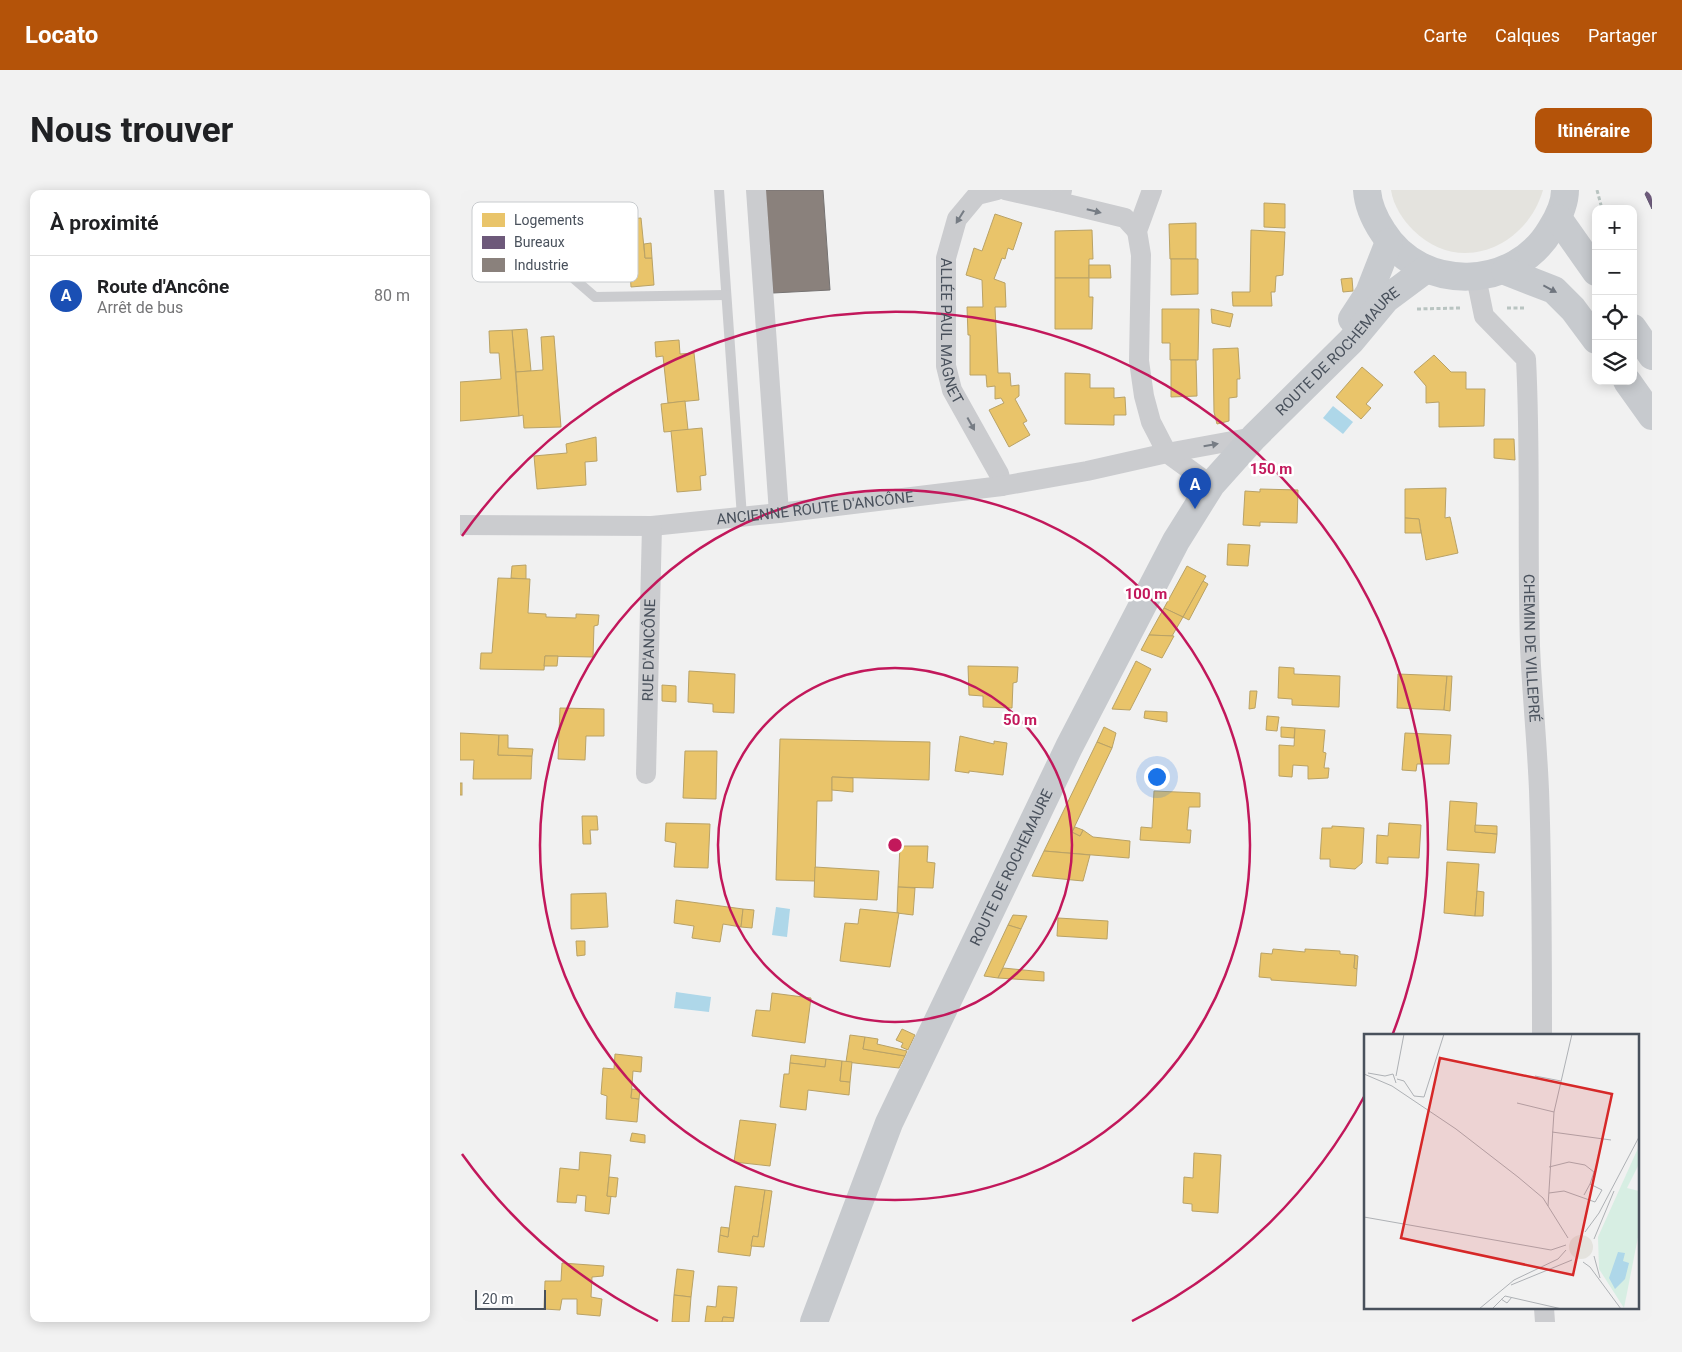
<!DOCTYPE html>
<html lang="fr">
<meta charset="utf-8">
<style>
:root{--surface:#fff;--page:#f2f2f2;--text:#202124;--muted:#757577;--line:#e0e0e0;--accent:#b45309}
body{margin:0;font-family:Roboto,sans-serif;background:var(--page);color:var(--text)}
.controls{position:absolute;right:15px;top:15px;display:grid;overflow:hidden;border-radius:10px;box-shadow:0 2px 12px #0003}
.controls button{width:45px;height:45px;display:grid;place-items:center;padding:0;border:0;border-bottom:1px solid var(--line);background:var(--surface);color:var(--text);font:25px sans-serif}
.scale{position:absolute;left:15px;bottom:12px;width:71px;box-sizing:border-box;padding-left:5px;border:2px solid #49515c;border-top:0;font-size:14px;line-height:18px;white-space:nowrap;color:#49515c;-webkit-text-stroke:4px #fff;paint-order:stroke}
.you{position:absolute;left:696px;top:586px;width:18px;height:18px;margin:-12px;border:4px solid #fff;border-radius:50%;background:#1a73e8;box-shadow:0 0 0 8px #1a73e833}
.badge{display:grid;place-items:center;width:32px;height:32px;border-radius:50%;background:var(--accent);color:#fff;font-size:16px;font-weight:700}
.pin{position:absolute;translate:-50% -41px;filter:drop-shadow(0 1px 2px #0008)}
.pin::after{content:'';position:absolute;top:26px;width:18px;height:15px;background:inherit;clip-path:polygon(0 0,100% 0,50% 100%)}
.list{margin:0;padding:0;list-style:none}
h2{display:flex;justify-content:space-between;align-items:center;height:65px;margin:0;padding:0 20px;font-size:21px}
h2 small{font-size:16px;font-weight:400;color:var(--muted)}
.list li{display:grid;grid-template-columns:32px 1fr auto;gap:15px;align-items:center;box-sizing:border-box;height:80px;padding:0 20px;border-top:1px solid var(--line)}
.list b{display:block;font-size:19px;white-space:nowrap}
.list p{margin:0;font-size:16px;white-space:nowrap;color:var(--muted)}
.list em{font-size:16px;font-style:normal;color:var(--muted)}
.icon{flex:none;width:28px;height:28px;fill:none;stroke:currentColor;stroke-width:2;stroke-linecap:round;stroke-linejoin:round}
.map{position:relative;flex:none;width:1192px;height:1132px;overflow:hidden;border-radius:10px}
header{display:flex;align-items:center;gap:30px;box-sizing:border-box;height:70px;padding:0 25px;background:var(--accent);color:#fff}
header strong{font-size:24px}
nav{display:flex;gap:28px;margin-inline-start:auto;font-size:18px}
.intro{display:flex;align-items:center;justify-content:space-between;box-sizing:border-box;height:120px;padding:0 30px}
h1{margin:0;font-size:35px}
.button{padding:12px 22px;border-radius:10px;background:var(--accent);color:#fff;font-size:18px;font-weight:700}
main{display:flex;gap:30px;padding:0 30px}
aside{flex:1;background:var(--surface);border-radius:10px;box-shadow:0 2px 12px #0003}
.map>svg:first-child{display:block}
.sand{fill:#e4e3de}
.water{fill:#aed7e9}
.homes{fill:#e9c46a;stroke:#b9a266}
.offices{fill:#6d597a;stroke:#625771}
.industry{fill:#8a817c;stroke:#767372}
.lines{fill:none;stroke-linecap:round;stroke-linejoin:round}
.path{stroke:#b9c4c1;stroke-width:3;stroke-dasharray:4 2.5;stroke-linecap:butt}
.lane{stroke:#cbcccf;stroke-width:10}
.street{stroke:#cbcccf;stroke-width:20}
.primary{stroke:#c7cace;stroke-width:28}
.oneway{fill:#767c84}
.oneway2{fill:#6f757e}
.ring{fill:none;stroke:#c2185b;stroke-width:2.5}
.labels{text-anchor:middle;stroke-width:5;stroke-linejoin:round;paint-order:stroke}
.street-label{font-size:15px;fill:#49515c;stroke:#fff}
.inset-road{fill:none;stroke:#aeb1b5;stroke-width:1}
.view{fill:#d62828;fill-opacity:0.15;stroke:#d62828;stroke-width:2.5}
.inset-edge{fill:none;stroke:#49515c;stroke-width:2.5}
.key{fill:#fff;stroke:#c8cbce;stroke-width:1}
.key-label{font-size:14px;fill:#49515c}
.centre{fill:#c2185b;stroke:#fff;stroke-width:2.5}
.ring-label{font-size:15px;text-anchor:middle;font-weight:bold;fill:#c2185b;stroke:#fff;stroke-width:5;stroke-linejoin:round;paint-order:stroke}
</style>
<header>
<strong>Locato</strong>
<nav><a>Carte</a><a>Calques</a><a>Partager</a></nav>
</header>
<div class="intro"><h1>Nous trouver</h1><a class="button">Itinéraire</a></div>
<main>
<aside>
<h2>À proximité<small></small></h2>
<ul class="list">
<li><span class="badge" style="background:#1a4fb4">A</span><div><b>Route d'Ancône</b><p>Arrêt de bus</p></div><em>80 m</em></li>
</ul>
</aside>
<div class="map">
<svg width="1192" height="1132" viewBox="0 0 1192 1132">
<rect width="100%" height="100%" fill="#f1f1f1"/>
<path class="sand" d="M931,0H1083C1066,58 999,86 953,40C943,30 933,15 931,0Z"/>
<g class="water">
<path d="M873,216L893,232L883,244L863,228Z"/>
<path d="M316,717L330,719L327,747L312,745Z"/>
<path d="M216,802L251,807L249,822L214,818Z"/>
</g>
<g class="homes">
<path d="M804,13L825,14V38L804,37Z"/>
<path d="M535,24L562,33L553,60L548,58L545,69L542,68L534,89L545,93L546,117H535L538,183H550L551,196L559,195V206L555,209L567,231L563,233L570,245L549,257L529,220L544,213L541,208L535,209V196L527,197L526,185H510V145H508L507,117H523L522,90L506,85L514,58L522,61Z"/>
<path d="M181,28L185,68H192L194,95L171,97L170,82L159,83L154,30Z"/>
<path d="M736,33V69H710L709,34Z"/>
<path d="M632,40L633,69H629V88H595V41Z"/>
<path d="M791,40L825,42L823,85L816,86L815,102H811L812,116H773L772,102H790Z"/>
<path d="M191,53L192,68H185L184,54Z"/>
<path d="M711,69H738V104L711,105Z"/>
<path d="M629,75H650L651,88H629Z"/>
<path d="M595,88H629V107H633L632,139H595Z"/>
<path d="M892,88L893,101L883,102L881,89Z"/>
<path d="M702,119H739L738,170H710V153H702Z"/>
<path d="M751,119L773,124L770,137L752,133Z"/>
<path d="M67,139L71,181L56,182L52,140Z"/>
<path d="M52,140L59,226L0,231V192L41,189L39,163H30L29,141Z"/>
<path d="M94,146L101,237L64,238L63,225L59,226L56,182L83,180L81,147Z"/>
<path d="M219,150L220,164L234,163L239,210L208,213L203,166L196,167L195,152Z"/>
<path d="M778,158L780,189H777V207L769,208V231L757,234L754,222L753,159Z"/>
<path d="M974,165L991,182H1006V199H1025L1024,236L979,237V212L966,213V196L954,182Z"/>
<path d="M711,170H736L737,206L711,207Z"/>
<path d="M902,177L923,195L906,214L911,218L901,229L876,207Z"/>
<path d="M605,183L630,184V198H654V208L665,207L666,225H654V235L605,234Z"/>
<path d="M225,211L228,240L204,242L201,214Z"/>
<path d="M242,238L246,285L240,286L241,300L217,302L211,241Z"/>
<path d="M136,247L137,271L125,272L126,295L77,299L74,266L107,263L106,254Z"/>
<path d="M1034,249H1054L1055,270L1034,268Z"/>
<path d="M986,298L985,328L990,327L998,363L966,370L959,329L945,328V299Z"/>
<path d="M800,299L838,300L837,333L800,332V336L783,335L785,301L800,302Z"/>
<path d="M945,328L959,329L961,343H945Z"/>
<path d="M768,354L790,355L788,376L767,375Z"/>
<path d="M66,375V389L51,388L52,376Z"/>
<path d="M727,376L746,386L723,427L704,418Z"/>
<path d="M38,388L70,389L68,423L86,424V427L116,428V424L139,425L138,435L134,436L133,467L85,466L84,480L20,479L21,463H32Z"/>
<path d="M743,391L748,394L729,430L723,427Z"/>
<path d="M704,418L723,427L712,446L689,445Z"/>
<path d="M689,445L714,446L702,468L681,460Z"/>
<path d="M85,466H98L97,476H84Z"/>
<path d="M676,471L691,479L670,520L652,519Z"/>
<path d="M508,476L558,477L557,492L553,493L552,518L523,517V506L509,505Z"/>
<path d="M819,477L834,478V484L880,486L879,517L832,515V509L818,508Z"/>
<path d="M229,481L275,484L274,523L253,522V514L228,512Z"/>
<path d="M938,484L987,486L984,520L937,518Z"/>
<path d="M987,486H992L990,521L984,520Z"/>
<path d="M202,495L216,496V512L202,511Z"/>
<path d="M790,501H797L795,518L789,519Z"/>
<path d="M100,518L144,519V546H126L125,570L98,569Z"/>
<path d="M685,521L707,522V532L684,528Z"/>
<path d="M807,526L819,527L817,541L806,540Z"/>
<path d="M644,537L656,543L652,558L637,552Z"/>
<path d="M821,537L835,538L834,548L821,547Z"/>
<path d="M835,538L865,540L863,562L866,563L864,578H869L868,588L848,589V576L833,575L832,587L819,586V555L834,556Z"/>
<path d="M0,543L39,545L38,565L72,566L71,589H13L14,570H0Z"/>
<path d="M945,543L991,545L989,574H957L956,581L942,580Z"/>
<path d="M39,545H48V558L73,559L72,566L38,565Z"/>
<path d="M500,546L534,554V551L547,553L543,585L509,581V583L495,581Z"/>
<path d="M320,549L470,552L469,590L372,587V611H357L355,691L316,690Z"/>
<path d="M637,552L652,558L612,642L620,646L623,640L633,647L670,651L669,668L584,661Z"/>
<path d="M225,561H257L256,609L223,608Z"/>
<path d="M372,587L393,588V602L372,600Z"/>
<rect x="0" y="593" width="2" height="12"/>
<path d="M694,601L740,603V617H729L727,640H731L730,653L680,650L681,637L692,638Z"/>
<path d="M990,611L1017,613L1015,642L1037,644L1035,663L987,660Z"/>
<path d="M122,626H137L138,640H130L131,654H123Z"/>
<path d="M206,633L250,634L248,678L214,677L216,653L205,651Z"/>
<path d="M929,633L961,635L959,668L928,667V674L916,673L917,645L928,646Z"/>
<path d="M1015,635L1037,636V644L1015,642Z"/>
<path d="M872,636L904,638L902,673L895,679L870,677V669H860L862,638H872Z"/>
<path d="M615,637L623,640L620,646L612,642Z"/>
<path d="M440,656H468L467,672L475,673L473,698L438,697Z"/>
<path d="M584,661L630,665L623,691L572,686Z"/>
<path d="M987,672L1019,674L1015,726L984,723Z"/>
<path d="M355,677L419,681L417,710L354,707Z"/>
<path d="M438,697L455,698L453,725L437,723Z"/>
<path d="M1017,701L1024,702L1023,726H1015Z"/>
<path d="M146,703L148,737L111,739V704Z"/>
<path d="M216,710L283,719L281,737L263,734L260,752L232,748L234,736L214,733Z"/>
<path d="M283,719L294,720L292,738L281,737Z"/>
<path d="M400,719L439,723L430,777L380,771L385,733L398,734Z"/>
<path d="M553,725L567,726L561,739L548,735Z"/>
<path d="M598,728L648,731L647,749L597,746Z"/>
<path d="M548,735L561,739L538,788L524,786Z"/>
<path d="M116,751H125V765L117,766Z"/>
<path d="M813,759L845,762V759L880,761V764L895,765L894,778L897,779L896,796L811,790V788L799,787L801,763L812,764Z"/>
<path d="M895,765L898,766L897,779L894,778Z"/>
<path d="M543,778L584,782V791L538,788Z"/>
<path d="M312,803L351,808L345,853L292,846L296,820L310,821Z"/>
<path d="M442,839L455,845L448,860L441,857L443,853L436,850Z"/>
<path d="M390,845L405,847L403,859L445,866L439,878L386,872Z"/>
<path d="M405,847L418,849L417,854L447,861L445,866L403,859Z"/>
<path d="M155,864L182,867L181,882L173,881L171,908L179,909L177,932L146,929L147,906L141,904L143,878L154,879Z"/>
<path d="M331,865L366,869L365,877L330,873Z"/>
<path d="M366,869L382,871L380,891L390,892L389,905L348,900L346,920L320,917L324,884H329L330,873L365,877Z"/>
<path d="M382,871L392,872L390,892L380,891Z"/>
<path d="M172,899L180,900L179,909L171,908Z"/>
<path d="M280,930L316,934L310,976L274,972Z"/>
<path d="M172,943L185,945V953L170,951Z"/>
<path d="M120,962L151,965L147,1006H151L149,1024L125,1021L126,1006L117,1005L116,1013L97,1012L100,978L119,980Z"/>
<path d="M734,963L761,965L758,1023L732,1021V1014L723,1013L724,987L733,988Z"/>
<path d="M149,987L158,988L156,1007L147,1006Z"/>
<path d="M275,996L305,1000L298,1047L293,1046L290,1066L258,1062L260,1045L268,1047Z"/>
<path d="M305,1000L312,1001L304,1057L291,1056L293,1046L298,1047Z"/>
<path d="M261,1037L269,1038L268,1047L260,1045Z"/>
<path d="M102,1073L144,1076L143,1086L132,1087L131,1107L142,1109L140,1126L117,1124V1109H102L100,1120L84,1119L85,1091H101Z"/>
<path d="M217,1079L234,1081L231,1107L214,1105Z"/>
<path d="M258,1096L277,1097L274,1128L263,1127L262,1132H245L247,1116L256,1117Z"/>
<path d="M214,1105L231,1107L229,1132H212Z"/>
<path d="M263,1127L274,1128L273,1132H262Z"/>
</g>
<path class="offices" d="M1188,0H1192V19L1185,4Z"/>
<path class="industry" d="M305,0H363L370,100L313,103Z"/>
<g class="lines">
<g class="path">
<path d="M1137,0L1142,19"/>
<path d="M1047,118H1066"/>
<path d="M957,119L1001,118"/>
</g>
<g class="lane">
<path d="M259,0L282,327"/>
<path d="M112,87L135,107L266,105"/>
</g>
<g class="street">
<path d="M296,0L319,323"/>
<path id="s1" d="M537,0L517,5L497,29L486,68V176L492,200L539,284L542,296"/>
<path d="M545,0L599,12"/>
<path d="M602,0L599,12L665,28L677,41"/>
<path d="M692,0L677,41L681,65L679,171L684,206L691,232L707,263L751,295"/>
<path id="s2" d="M1016,87L1024,126L1066,169C1071,265 1067,361 1070,456C1072,504 1077,552 1079,600C1082,682 1082,764 1082,846"/>
<path id="s3" d="M0,335L192,336L319,323L542,296L627,281L707,263L794,247"/>
<path id="s4" d="M186,584L192,336"/>
<path d="M1084,1118L1085,1132"/>
</g>
<g class="primary">
<path d="M907,0C908,15 915,30 923,42C961,103 1055,101 1091,39C1098,28 1105,13 1105,0"/>
<path d="M1098,28L1136,82"/>
<path d="M1045,81L1094,100L1113,119L1136,150"/>
<path d="M892,129L909,103L929,52"/>
<path d="M1173,138L1192,166"/>
<path d="M1167,191L1192,226"/>
<path id="s5" d="M354,1132L429,933L609,557L716,351L751,295L794,247L891,151L926,109L965,80"/>
</g>
</g>
<defs><path id="oneway-solid" d="M-6-.8H1V-3.2L6.5 0L1 3.2V.8H-6Z" transform="scale(1.25)"/></defs>
<g class="oneway">
<use href="#oneway-solid" transform="translate(634 21) rotate(14)"/>
<use href="#oneway-solid" transform="translate(500 27) rotate(122)"/>
<use href="#oneway-solid" transform="translate(511 234) rotate(61)"/>
<use href="#oneway-solid" transform="translate(751 255) rotate(-10)"/>
</g>
<use class="oneway2" href="#oneway-solid" transform="translate(1090 99) rotate(28)"/>
<g class="ring">
<circle cx="435" cy="655" r="177"/>
<circle cx="435" cy="655" r="355"/>
<path d="M905 905A532 532 0 0 1 672 1131M198 1131A532 532 0 0 1 2 964M2 346A532 532 0 0 1 932 846"/>
</g>
<g class="labels">
<g class="street-label">
<text dy="5" stroke="none"><textPath href="#s1" startOffset="166">ALLÉE PAUL MAGNET</textPath></text>
<text dy="5" stroke="none"><textPath href="#s5" startOffset="1112">ROUTE DE ROCHEMAURE</textPath></text>
<text dy="5" stroke="none"><textPath href="#s3" startOffset="356">ANCIENNE ROUTE D'ANCÔNE</textPath></text>
<text dy="5" stroke="none"><textPath href="#s2" startOffset="389">CHEMIN DE VILLEPRÉ</textPath></text>
<text dy="5" stroke="none"><textPath href="#s4" startOffset="124">RUE D'ANCÔNE</textPath></text>
<text dy="5" stroke="none"><textPath href="#s5" startOffset="496">ROUTE DE ROCHEMAURE</textPath></text>
</g>
</g>
<g transform="translate(904 844)">
<rect width="275" height="275" fill="#f1f1f1"/>
<path d="M275,112V130L263,154L275,157V198L260,274L235,235L234,203Z" fill="#d7eee3"/>
<path d="M205 213a12 12 0 1 1 24 0a12 12 0 1 1-24 0Z" fill="#e4e3de"/>
<path d="M254,218L261,219L259,227L265,229L261,245L251,255L245,244Z" fill="#aed7e9"/>
<path class="inset-road" d="M4,39L21,42M0,40L28,52L92,95L154,143L179,164L204,204M21,42L29,40L32,49M32,42L40,0M171,42L197,47M33,45L40,47L50,62L60,63L80,0M153,69L190,78M188,98L247,106M185,133L205,128L221,131L230,138L226,150M185,159L200,157L231,168L238,156L226,150L220,161M184,172L190,78L208,0M0,183L187,216L202,211M221,198L235,179L275,103M230,205L250,157M230,222L236,244M219,228L226,233L257,275M147,251L208,226M137,265L143,269L148,263M115,275L150,246L194,225L202,216M128,275L141,262L198,275"/>
<path class="view" d="M76,24L248,60L209,241L37,204Z"/>
<rect width="275" height="275" class="inset-edge"/>
</g>
<rect x="12" y="12" width="166" height="80" rx="8" class="key"/>
<rect x="22" y="23" width="23" height="14" fill="#e9c46a"/>
<rect x="22" y="46" width="23" height="13" fill="#6d597a"/>
<rect x="22" y="68" width="23" height="14" fill="#8a817c"/>
<g class="key-label">
<text x="54" y="35">Logements</text>
<text x="54" y="57">Bureaux</text>
<text x="54" y="80">Industrie</text>
</g>
<circle cx="435" cy="655" r="8" class="centre"/>
<g class="ring-label">
<text x="811" y="284">150 m</text>
<text x="686" y="409">100 m</text>
<text x="560" y="535">50 m</text>
</g>
</svg>
<div class="controls">
<button>+</button>
<button>−</button>
<button><svg class="icon" aria-label="locate" viewBox="0 0 24 24"><circle cx="12" cy="12" r="6"/><path d="M12 2v4M12 18v4M2 12h4M18 12h4"/></svg></button>
<button><svg class="icon" aria-label="layers" viewBox="0 0 24 24"><path d="M12 4l9 5-9 5-9-5zM3 14l9 5 9-5"/></svg></button>
</div>
<div class="scale">20 m</div>
<div class="you"></div>
<div class="pin badge" style="left:735px;top:319px;background:#1a4fb4">A</div>
</div>
</main>
